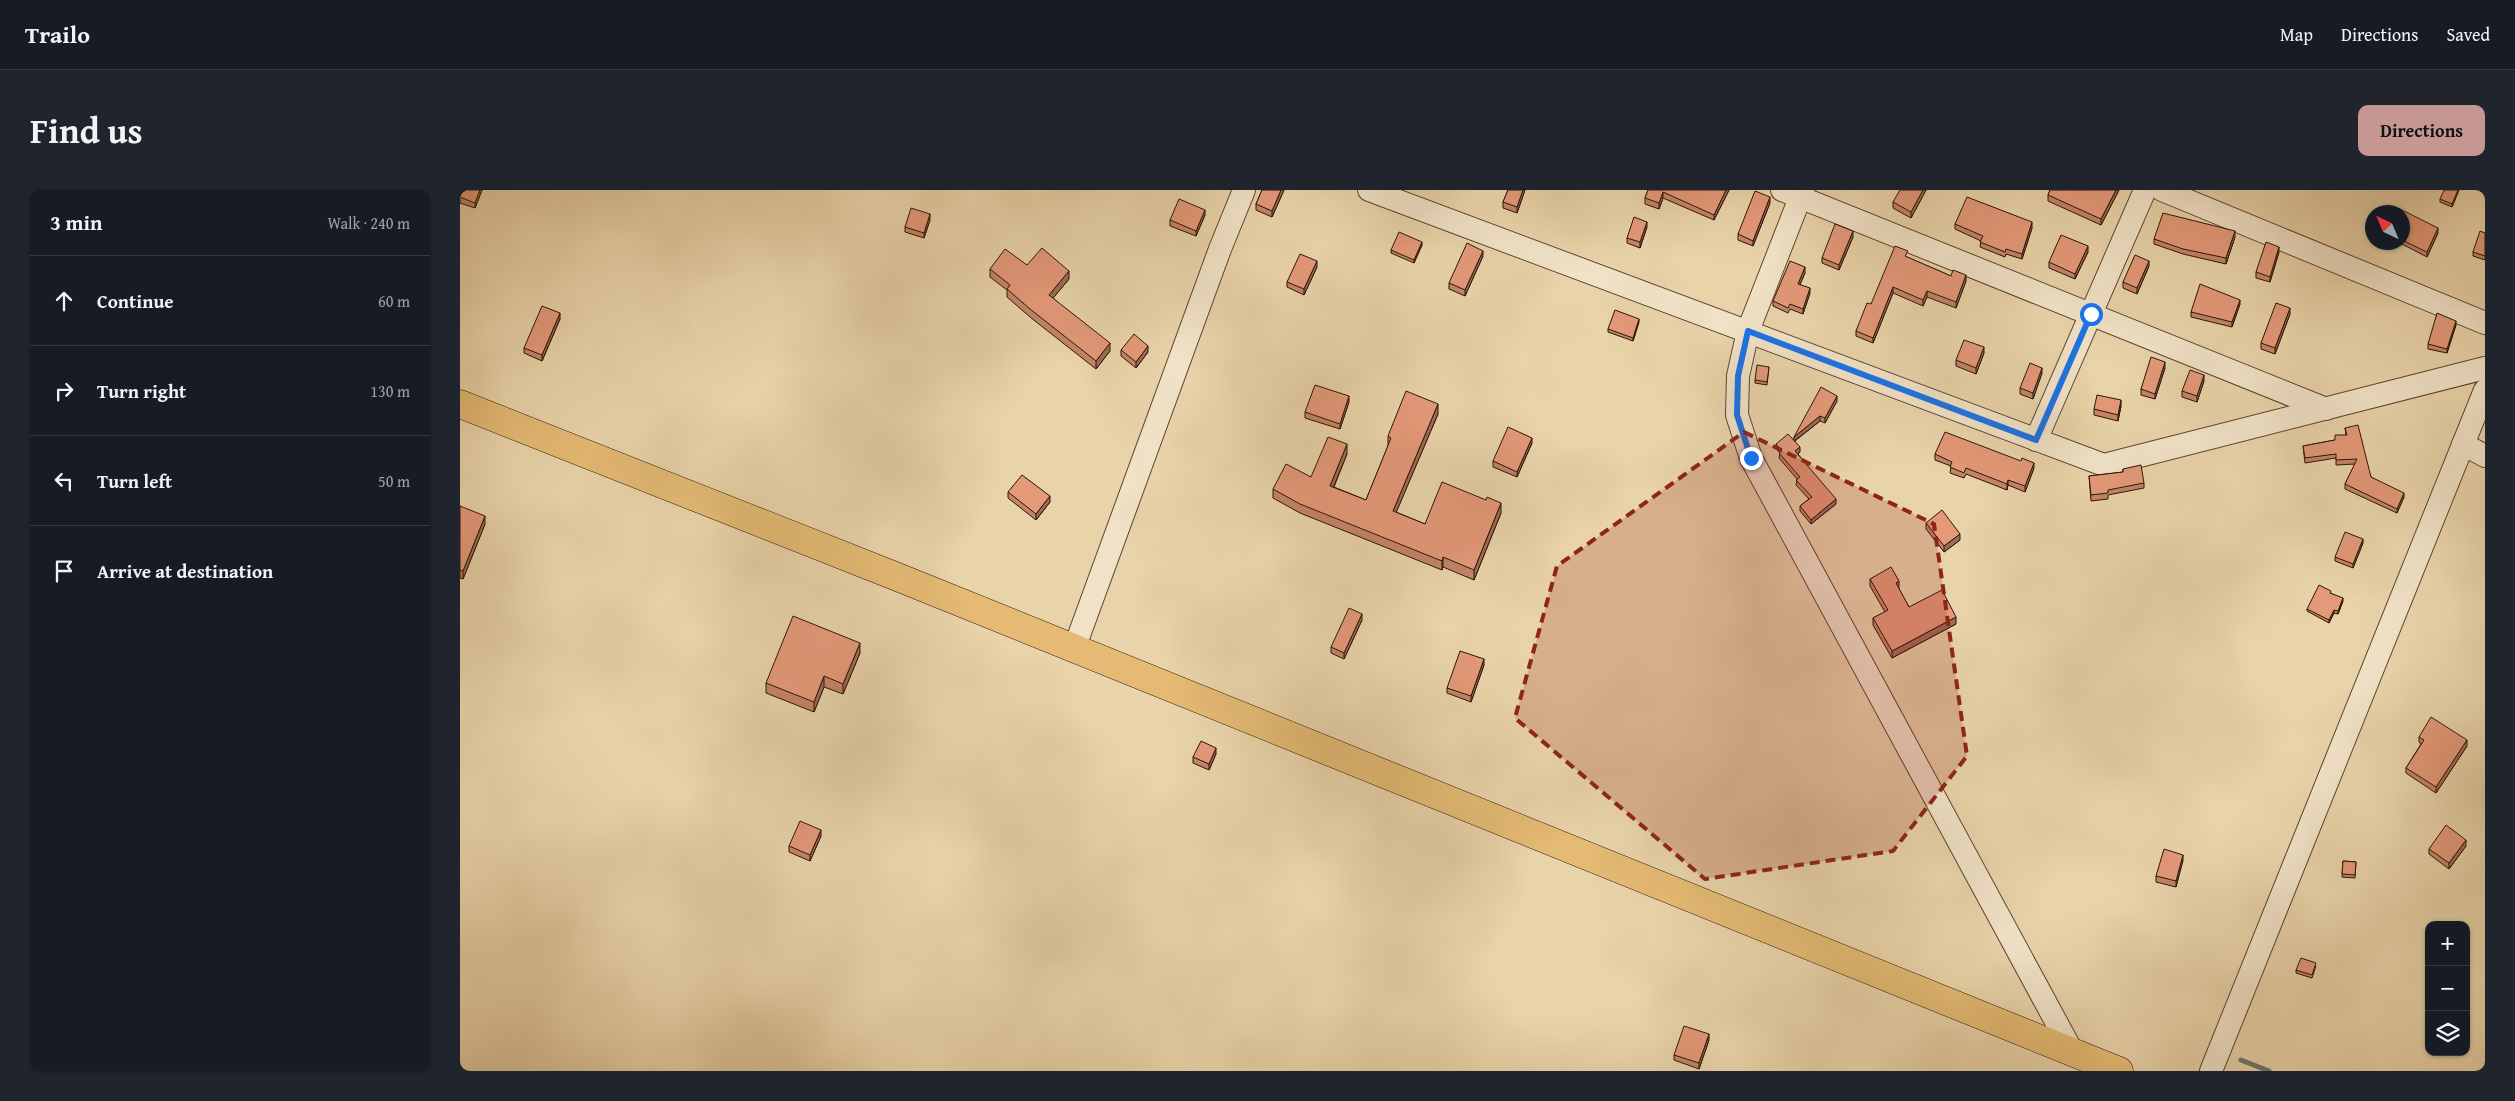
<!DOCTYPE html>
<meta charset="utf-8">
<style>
:root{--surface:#171b24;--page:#20242c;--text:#f1f3f6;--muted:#9ea1a6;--line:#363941;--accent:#c59692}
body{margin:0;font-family:"Gentium Book Plus",serif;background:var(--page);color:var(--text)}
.controls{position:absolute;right:15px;bottom:15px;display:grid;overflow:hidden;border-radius:10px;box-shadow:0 1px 4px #0004}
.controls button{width:45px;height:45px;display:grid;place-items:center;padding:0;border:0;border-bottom:1px solid var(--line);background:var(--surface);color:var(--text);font:25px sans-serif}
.compass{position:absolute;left:1905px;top:15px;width:45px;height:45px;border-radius:50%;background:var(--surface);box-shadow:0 1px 4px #0004;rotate:316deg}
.stop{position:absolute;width:15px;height:15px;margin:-11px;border:4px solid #1a73e8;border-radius:50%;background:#fff}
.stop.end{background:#1a73e8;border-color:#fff;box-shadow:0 1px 5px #0008}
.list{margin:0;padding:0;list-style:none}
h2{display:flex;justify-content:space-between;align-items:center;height:65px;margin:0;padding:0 20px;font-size:21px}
h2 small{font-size:16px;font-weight:400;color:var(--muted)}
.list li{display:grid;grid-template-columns:32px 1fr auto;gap:15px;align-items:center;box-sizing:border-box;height:90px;padding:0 20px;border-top:1px solid var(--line)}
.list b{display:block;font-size:19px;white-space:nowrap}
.list em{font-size:16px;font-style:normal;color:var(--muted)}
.icon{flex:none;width:28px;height:28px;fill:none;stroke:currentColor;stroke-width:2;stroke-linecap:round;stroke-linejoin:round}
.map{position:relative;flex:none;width:2025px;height:881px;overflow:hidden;border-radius:10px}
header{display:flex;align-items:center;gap:30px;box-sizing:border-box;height:70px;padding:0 25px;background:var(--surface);border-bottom:1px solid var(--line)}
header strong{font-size:24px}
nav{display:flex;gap:28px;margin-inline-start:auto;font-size:18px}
.intro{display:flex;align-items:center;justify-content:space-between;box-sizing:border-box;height:120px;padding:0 30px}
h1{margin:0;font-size:35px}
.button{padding:12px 22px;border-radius:10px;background:var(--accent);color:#111;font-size:18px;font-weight:700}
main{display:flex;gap:30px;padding:0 30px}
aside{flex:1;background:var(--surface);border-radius:10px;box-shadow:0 1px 4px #0004}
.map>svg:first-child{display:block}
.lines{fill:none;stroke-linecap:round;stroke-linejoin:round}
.stream{stroke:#6d766e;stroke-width:5}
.minor-casing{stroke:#5a4432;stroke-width:24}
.major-casing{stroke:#2a150a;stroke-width:29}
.minor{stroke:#f1e2c7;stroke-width:22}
.major{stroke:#e4ba74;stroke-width:28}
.wall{fill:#c48468;stroke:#2a150a}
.shaded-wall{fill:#a06b55;stroke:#2a150a}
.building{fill:#e49979;stroke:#2a150a}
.route{stroke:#1a73e8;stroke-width:6}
.marked{fill:#8f2418;fill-opacity:0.2;stroke:#8f2418;stroke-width:4;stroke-dasharray:10 6;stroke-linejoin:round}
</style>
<header>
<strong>Trailo</strong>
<nav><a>Map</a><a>Directions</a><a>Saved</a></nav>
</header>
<div class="intro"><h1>Find us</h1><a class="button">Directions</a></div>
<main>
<aside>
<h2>3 min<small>Walk · 240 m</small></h2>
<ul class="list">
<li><svg class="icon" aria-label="ahead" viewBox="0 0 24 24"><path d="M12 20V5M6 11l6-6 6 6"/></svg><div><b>Continue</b></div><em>60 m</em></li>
<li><svg class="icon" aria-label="right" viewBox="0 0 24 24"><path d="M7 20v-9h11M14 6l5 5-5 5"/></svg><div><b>Turn right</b></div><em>130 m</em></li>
<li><svg class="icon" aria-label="left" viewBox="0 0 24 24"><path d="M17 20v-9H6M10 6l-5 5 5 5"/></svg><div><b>Turn left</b></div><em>50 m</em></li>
<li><svg class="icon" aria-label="arrive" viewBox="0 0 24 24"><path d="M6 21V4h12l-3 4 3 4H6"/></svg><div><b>Arrive at destination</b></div></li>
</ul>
</aside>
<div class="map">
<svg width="2025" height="881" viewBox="0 0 2025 881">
<rect width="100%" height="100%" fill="#e9d3a9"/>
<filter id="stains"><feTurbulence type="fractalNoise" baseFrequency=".004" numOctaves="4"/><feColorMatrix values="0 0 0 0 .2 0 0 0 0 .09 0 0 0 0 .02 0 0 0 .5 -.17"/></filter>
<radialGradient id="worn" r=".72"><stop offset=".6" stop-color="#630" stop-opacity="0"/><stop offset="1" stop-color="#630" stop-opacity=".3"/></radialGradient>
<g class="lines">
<path class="stream" d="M1781,870L1809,881"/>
<defs>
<g id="minor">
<path d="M909,0L1644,275L2025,178"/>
<path d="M1322,0L1866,219"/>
<path d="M1343,0L1288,141L1278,186L1277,225L1291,268L1613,863"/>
<path d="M1702,0L2025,133"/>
<path d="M1576,250L1685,0"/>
<path d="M2003,254L2025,266"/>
<path d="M614,459L760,59L784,0"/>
<path d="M1751,881L2025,200"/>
</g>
<path id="major" d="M0,214L440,388L1659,881"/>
</defs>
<use href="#minor" class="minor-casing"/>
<use href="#major" class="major-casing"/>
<use href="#minor" class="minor"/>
<use href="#major" class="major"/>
</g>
<g class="wall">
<path d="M0,0H22L15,18L0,13Z"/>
<path d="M802,0H824L812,27L796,20V14Z"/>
<path d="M1048,0H1065L1057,23L1043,18V12Z"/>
<path d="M1188,0H1269L1254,30L1203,8L1199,19L1185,14V8Z"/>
<path d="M1466,0L1451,28L1433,18V12Z"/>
<path d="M1590,0H1659L1641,35L1588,11V5Z"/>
<path d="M1999,0L1992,17L1980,12V9Z"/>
<path d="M1310,13L1293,56L1278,50V44Z"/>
<path d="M1942,22L1978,43L1967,67L1938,52H1942Z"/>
<path d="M745,25L736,46L710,36V30Z"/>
<path d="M470,30L464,48L445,42V37Z"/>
<path d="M1495,34L1572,38L1562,69L1546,64L1545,67L1520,57L1521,51L1495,39Z"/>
<path d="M1187,37L1180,58L1167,53V48Z"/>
<path d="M2025,43V70L2013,66V62Z"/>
<path d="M1393,47L1379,80L1362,73V68Z"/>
<path d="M1775,47L1766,74L1723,64L1694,54V49Z"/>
<path d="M962,55L954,73L931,63V60Z"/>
<path d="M1628,62L1615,89L1589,78V72Z"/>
<path d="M1819,62L1810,92L1796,88V82Z"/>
<path d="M1023,66L1005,106L989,99V93Z"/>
<path d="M1447,67L1491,86L1506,91L1496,118L1467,107L1463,116L1433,103L1413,153L1396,146V141L1411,114Z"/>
<path d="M567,75L609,89L593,108L650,161L636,179L570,127L547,107V100L530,87V79Z"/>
<path d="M1689,76L1677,104L1663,98V92Z"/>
<path d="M857,77L844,105L827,97V92Z"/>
<path d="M1345,83L1340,94L1350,103L1343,124L1330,119L1328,123L1313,116V111Z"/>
<path d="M1780,114L1772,137L1731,127V122Z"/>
<path d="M1830,124L1815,164L1801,159V153Z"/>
<path d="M100,129L82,171L64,163V158Z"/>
<path d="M1179,132L1173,151L1148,142V139Z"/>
<path d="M1996,135L1987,163L1968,159V154Z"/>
<path d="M661,160L688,162L676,178L661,166Z"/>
<path d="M1524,163L1516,184L1496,176V170Z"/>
<path d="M1309,177L1307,195L1295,193V190Z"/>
<path d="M1705,178L1695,209L1681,205V199Z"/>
<path d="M1582,183L1573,209L1560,204V198Z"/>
<path d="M1744,191L1737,212L1722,207V201Z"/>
<path d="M1377,211L1365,233L1360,231L1335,251L1340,262L1338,264L1376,314L1351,334L1340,321V316L1349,309L1336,295L1337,289L1319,268L1320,263L1316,259V254L1334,251V247Z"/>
<path d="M889,212L880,239L845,228V222Z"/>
<path d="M1661,216L1658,231L1634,225V219Z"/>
<path d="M978,224L936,322L965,334L1041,323L1014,390L983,377L982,380L840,323L813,308V299L851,287L887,264L874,297L906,310L928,256V246Z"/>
<path d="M1885,238L1911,287L1944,307L1937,323L1885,299V294L1895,274L1876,275V268L1845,273L1843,256L1875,250L1886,245Z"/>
<path d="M1072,253L1057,287L1033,277V271Z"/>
<path d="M1475,264L1574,278L1565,302L1548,295L1547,300L1506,284L1504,288L1490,283L1491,276L1475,270Z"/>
<path d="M1663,279L1684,293V298L1648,305V309L1631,311L1629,286L1663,282Z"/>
<path d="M548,302L590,312L576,330L548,308Z"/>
<path d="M0,316L25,334L3,389L0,388Z"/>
<path d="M1466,333L1500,350L1484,362L1466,339Z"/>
<path d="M1903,353L1893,378L1875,371V367Z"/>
<path d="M1410,389L1439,399L1449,417L1496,434L1432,468L1413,435V428L1425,422L1410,396Z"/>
<path d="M1871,403L1883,411L1878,424L1874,423L1869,433L1847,421V419Z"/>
<path d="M902,430L884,469L871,463V457Z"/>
<path d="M400,463L383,504L364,497L354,522L306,503V493Z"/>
<path d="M1024,475L1011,512L987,503V498Z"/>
<path d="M1959,547L2007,556L1976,603L1946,583V578L1961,554L1959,552Z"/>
<path d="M756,564L749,580L733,573V567Z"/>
<path d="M361,646L350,671L329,662V656Z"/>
<path d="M2006,656L1989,679L1969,664V659Z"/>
<path d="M1723,670L1716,697L1696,692V686Z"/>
<path d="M1883,671L1896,672L1895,688L1882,687Z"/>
<path d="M1856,776L1852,788L1836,783V780Z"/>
<path d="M1249,850L1239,879L1214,870V865Z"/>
</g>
<g class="shaded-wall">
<path d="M20,0H22L15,18V13Z"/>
<path d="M821,0H824L812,27V21Z"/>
<path d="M1063,0H1065L1057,23V17Z"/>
<path d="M1266,0H1269L1254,30V25Z"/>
<path d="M1463,0H1466L1451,28V22Z"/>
<path d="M1656,0H1659L1641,35V29Z"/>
<path d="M1998,0H1999L1992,17V14Z"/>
<path d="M1203,2V8L1199,19V13Z"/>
<path d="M1310,7V13L1293,56V51Z"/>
<path d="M745,20V25L736,46V41Z"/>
<path d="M470,24V30L464,48V43Z"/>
<path d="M1187,32V37L1180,58V52Z"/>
<path d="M1572,32V38L1562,69V64Z"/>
<path d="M1978,38V43L1967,67V62Z"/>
<path d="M1393,41V47L1379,80V75Z"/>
<path d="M1775,41V47L1766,74V68Z"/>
<path d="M962,52V55L954,73V70Z"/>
<path d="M1628,56V62L1615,89V84Z"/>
<path d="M1819,57V62L1810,92V87Z"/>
<path d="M1023,61V66L1005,106V100Z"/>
<path d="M857,71V77L844,105V99Z"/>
<path d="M1689,71V76L1677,104V98Z"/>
<path d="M1345,77V83L1338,99V94Z"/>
<path d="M609,81V89L589,113V105Z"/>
<path d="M1506,85V91L1496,118V112Z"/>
<path d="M1433,97V103L1413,153V148Z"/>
<path d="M1350,98V103L1343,124V119Z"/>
<path d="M1467,101V107L1463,116V110Z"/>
<path d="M1780,110V114L1772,137V132Z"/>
<path d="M1830,118V124L1815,164V158Z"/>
<path d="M100,123V129L82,171V165Z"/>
<path d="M1179,129V132L1173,151V148Z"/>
<path d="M1996,131V135L1987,163V159Z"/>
<path d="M650,153V161L636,179V171Z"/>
<path d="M688,156V162L676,178V172Z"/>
<path d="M1524,157V163L1516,184V178Z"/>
<path d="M1705,172V178L1695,209V204Z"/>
<path d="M1582,178V183L1573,209V203Z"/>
<path d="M1744,185V191L1737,212V206Z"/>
<path d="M889,206V212L880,239V234Z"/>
<path d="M1377,206V211L1365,233V228Z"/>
<path d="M1661,210V216L1658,231V225Z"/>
<path d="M978,214V224L933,330V321Z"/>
<path d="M1360,226V231L1334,251V247Z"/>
<path d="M1072,248V253L1057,287V282Z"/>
<path d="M887,254V264L870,305V296Z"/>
<path d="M1340,257V262L1335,266V261Z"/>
<path d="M1574,273V278L1565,302V296Z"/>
<path d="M1548,290V295L1547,300V294Z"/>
<path d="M1944,303V307L1937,323V319Z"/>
<path d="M590,306V312L576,330V324Z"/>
<path d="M1376,309V314L1351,334V330Z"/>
<path d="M1041,313V323L1014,390V380Z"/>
<path d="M25,326V334L3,389V381Z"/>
<path d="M1500,344V350L1484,362V356Z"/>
<path d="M1903,349V353L1893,378V374Z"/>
<path d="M983,367V377L982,380V371Z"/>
<path d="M1439,391V399L1436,401V393Z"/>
<path d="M1883,408V411L1878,424V421Z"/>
<path d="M1874,420V423L1869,433V430Z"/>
<path d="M902,424V430L884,469V463Z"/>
<path d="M1496,427V434L1432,468V461Z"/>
<path d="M400,453V463L383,504V494Z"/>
<path d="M1024,469V475L1011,512V506Z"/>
<path d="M364,486V497L354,522V512Z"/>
<path d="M2007,550V556L1976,603V597Z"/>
<path d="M756,558V564L749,580V574Z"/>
<path d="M361,640V646L350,671V665Z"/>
<path d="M2006,650V656L1989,679V673Z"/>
<path d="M1723,665V670L1716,697V691Z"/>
<path d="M1249,844V850L1239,879V873Z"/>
</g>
<g class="building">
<path d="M0,0H20L15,13L0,7Z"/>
<path d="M802,0H821L812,21L796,14Z"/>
<path d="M1048,0H1063L1057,17L1043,12Z"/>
<path d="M1188,0H1266L1254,25L1203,2L1199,13L1185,8Z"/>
<path d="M1440,0H1463L1451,22L1433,12Z"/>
<path d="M1590,0H1656L1641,29L1588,5Z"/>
<path d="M1984,0H1998L1992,14L1980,9Z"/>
<path d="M1295,1L1310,7L1293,51L1278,44Z"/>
<path d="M1507,7L1572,32L1562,64L1546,59L1545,62L1520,52L1523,46L1495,34Z"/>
<path d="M719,9L745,20L736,41L710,30Z"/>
<path d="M451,18L470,24L464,43L445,37Z"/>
<path d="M1918,18L1930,22H1917Z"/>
<path d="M1938,18L1978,38L1967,62L1942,50V22H1936Z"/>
<path d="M1703,23L1775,41L1766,68L1723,59L1694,49Z"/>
<path d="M1174,27L1187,32L1180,52L1167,48Z"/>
<path d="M1375,34L1393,41L1379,75L1362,68Z"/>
<path d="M2020,41L2025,43V66L2013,62Z"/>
<path d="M939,42L962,52L954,70L931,60Z"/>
<path d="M1601,45L1628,56L1615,84L1589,72Z"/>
<path d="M1806,52L1819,57L1810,87L1796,82Z"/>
<path d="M1007,53L1023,61L1005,100L989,93Z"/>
<path d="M1435,56L1448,61L1445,66L1491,86L1493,80L1506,85L1496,112L1467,101L1463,110L1433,97L1413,148L1396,141L1407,113L1411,114Z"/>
<path d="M582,58L609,81L589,105L650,153L636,171L570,119L547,99L550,95L530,79L545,59L567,75Z"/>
<path d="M840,64L857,71L844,99L827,92Z"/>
<path d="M1675,65L1689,71L1677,98L1663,92Z"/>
<path d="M1330,71L1345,77L1338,94L1350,98L1343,119L1330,114L1328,118L1313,111Z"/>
<path d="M1740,94L1780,110L1772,132L1731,122Z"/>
<path d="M1816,113L1830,118L1815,158L1801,153Z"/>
<path d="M82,116L100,123L82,165L64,158Z"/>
<path d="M1155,120L1179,129L1173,148L1148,139Z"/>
<path d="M1977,123L1996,131L1987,159L1968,154Z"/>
<path d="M674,144L688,156L676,172L661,160Z"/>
<path d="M1504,150L1524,157L1516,178L1496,170Z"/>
<path d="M1691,167L1705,172L1695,204L1681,199Z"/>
<path d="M1570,173L1582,178L1573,203L1560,198Z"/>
<path d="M1297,175L1309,177L1307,192L1295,190Z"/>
<path d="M1730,180L1744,185L1737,206L1722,201Z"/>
<path d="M855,195L889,206L880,234L845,222Z"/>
<path d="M1361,197L1377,206L1365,228L1360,226L1334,247Z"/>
<path d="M946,201L978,214L933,321L965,334L982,292L1026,310L1027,307L1041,313L1014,380L983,367L982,371L840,314L813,299L826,274L851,287L868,247L887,254L870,296L906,310L931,248L928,246Z"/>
<path d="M1637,205L1661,210L1658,225L1634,219Z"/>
<path d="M1898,235L1911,287L1944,303L1937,319L1885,294L1897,269L1876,270V264L1845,268L1843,256L1875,250V245H1887L1885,238Z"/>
<path d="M1048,237L1072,248L1057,282L1033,271Z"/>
<path d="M1485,242L1561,271L1562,268L1574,273L1565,296L1548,290L1547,294L1506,278L1504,283L1490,277L1492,272L1475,264Z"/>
<path d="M1328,244L1340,257L1335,261L1376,309L1351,330L1340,316L1352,307L1336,290L1340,287L1319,263L1322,261L1316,254Z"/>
<path d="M1681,275L1684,293L1648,300V303L1631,305L1629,286L1663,282V279Z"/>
<path d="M562,285L590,306L576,324L548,302Z"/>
<path d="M0,316L25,326L3,381L0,380Z"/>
<path d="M1482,320L1500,344L1484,356L1466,333Z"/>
<path d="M1885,342L1903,349L1893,374L1875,367Z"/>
<path d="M1431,377L1439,391L1436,393L1449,417L1482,400L1496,427L1432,461L1413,428L1428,420L1410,389Z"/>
<path d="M1859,395L1871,401L1870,403L1883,408L1878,421L1874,420L1869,430L1847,419Z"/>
<path d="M889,418L902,424L884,463L871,457Z"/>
<path d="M333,426L400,453L383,494L364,486L354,512L306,493Z"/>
<path d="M1000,461L1024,469L1011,506L987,498Z"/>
<path d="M1971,527L2007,550L1976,597L1946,578L1964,550L1959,547Z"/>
<path d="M741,551L756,558L749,574L733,567Z"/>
<path d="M340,631L361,640L350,665L329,656Z"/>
<path d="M1986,635L2006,650L1989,673L1969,659Z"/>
<path d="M1704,659L1723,665L1716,691L1696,686Z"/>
<path d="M1883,671L1896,672L1895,685L1882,684Z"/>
<path d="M1841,768L1856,773L1852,785L1836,780Z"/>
<path d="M1224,836L1249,844L1239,873L1214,865Z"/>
</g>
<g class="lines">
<path class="route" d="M1291,268L1277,225L1278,186L1288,141L1576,250L1631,124"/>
</g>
<path class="marked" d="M1284,242L1474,334L1507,566L1433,661L1245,689L1055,528L1097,376Z"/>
<rect width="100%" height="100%" filter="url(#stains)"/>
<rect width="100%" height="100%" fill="url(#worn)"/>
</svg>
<div class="controls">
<button>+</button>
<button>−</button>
<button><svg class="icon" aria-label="layers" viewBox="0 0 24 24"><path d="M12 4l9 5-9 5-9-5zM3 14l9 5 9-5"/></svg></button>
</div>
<svg class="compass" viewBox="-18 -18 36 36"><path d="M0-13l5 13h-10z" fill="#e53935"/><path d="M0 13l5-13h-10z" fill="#9ea1a6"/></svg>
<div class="stop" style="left:1631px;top:124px"></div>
<div class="stop end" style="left:1291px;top:268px"></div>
</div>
</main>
